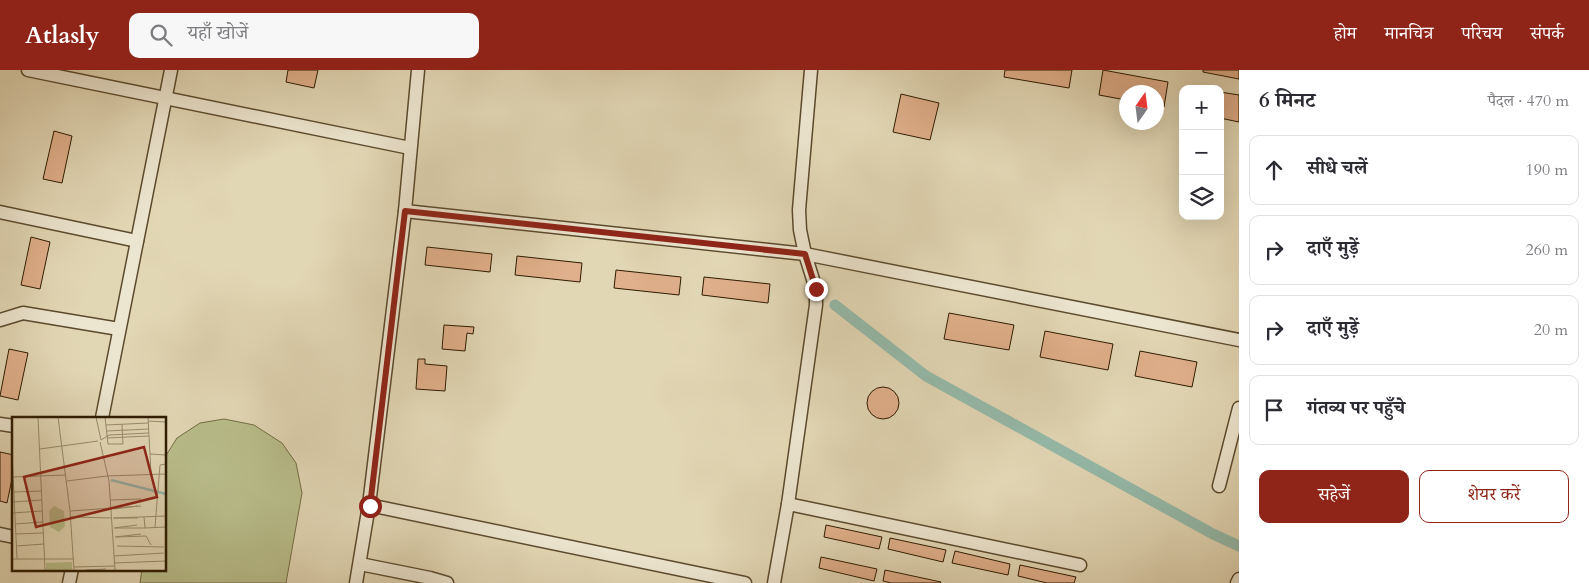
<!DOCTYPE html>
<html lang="hi">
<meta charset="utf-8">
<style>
:root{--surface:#fff;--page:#f7f7f7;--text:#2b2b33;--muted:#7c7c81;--line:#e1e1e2;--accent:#8f2418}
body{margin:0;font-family:Cardo,"Noto Serif Devanagari",serif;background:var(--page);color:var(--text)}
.controls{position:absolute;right:15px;top:15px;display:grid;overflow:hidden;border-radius:10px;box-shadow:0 5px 20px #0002}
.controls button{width:45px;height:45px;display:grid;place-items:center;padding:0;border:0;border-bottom:1px solid var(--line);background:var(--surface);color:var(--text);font:25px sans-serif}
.compass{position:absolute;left:1119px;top:15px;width:45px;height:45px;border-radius:50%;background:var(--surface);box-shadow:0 5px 20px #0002;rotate:14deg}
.stop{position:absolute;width:15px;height:15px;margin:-11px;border:4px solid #8f2418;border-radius:50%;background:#fff}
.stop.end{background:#8f2418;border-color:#fff;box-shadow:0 1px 5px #0008}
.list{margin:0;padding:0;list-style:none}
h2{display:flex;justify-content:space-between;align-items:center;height:65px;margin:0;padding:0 20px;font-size:21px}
h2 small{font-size:16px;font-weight:400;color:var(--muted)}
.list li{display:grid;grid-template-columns:32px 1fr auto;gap:15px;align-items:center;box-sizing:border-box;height:70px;margin:0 10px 10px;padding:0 10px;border:1px solid var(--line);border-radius:10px}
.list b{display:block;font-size:19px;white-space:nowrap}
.list em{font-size:16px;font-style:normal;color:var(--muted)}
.actions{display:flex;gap:10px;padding:15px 20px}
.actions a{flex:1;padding:11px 0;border:1px solid var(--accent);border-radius:10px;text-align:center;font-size:18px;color:var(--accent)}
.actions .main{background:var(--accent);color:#fff}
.icon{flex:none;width:28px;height:28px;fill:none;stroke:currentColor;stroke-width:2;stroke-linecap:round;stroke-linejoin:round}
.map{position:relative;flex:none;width:1239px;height:513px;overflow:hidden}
header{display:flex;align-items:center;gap:30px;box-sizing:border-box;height:70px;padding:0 25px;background:var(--accent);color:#fff}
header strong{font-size:24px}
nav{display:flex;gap:28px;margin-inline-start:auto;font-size:18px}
.search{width:350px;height:45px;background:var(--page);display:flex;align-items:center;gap:12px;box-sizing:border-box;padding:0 18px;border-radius:10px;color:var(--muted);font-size:19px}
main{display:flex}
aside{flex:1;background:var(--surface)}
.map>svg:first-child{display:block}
.green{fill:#b8bd8a;stroke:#736c46}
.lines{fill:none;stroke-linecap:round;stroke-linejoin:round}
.canal{stroke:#95baaa;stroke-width:11}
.building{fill:#e0af8b;stroke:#2e1b01}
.minor-casing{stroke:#5b4a2e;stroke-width:15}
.minor{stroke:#ece5cf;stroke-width:12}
.route{stroke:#8f2418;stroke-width:6}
.inset-river{fill:none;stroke:#95baaa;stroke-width:2.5}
.inset-road{fill:none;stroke:#9a8c6d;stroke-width:1}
.view{fill:#8f2418;fill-opacity:0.15;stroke:#8f2418;stroke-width:2.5}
.inset-edge{fill:none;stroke:#2e1b01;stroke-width:2.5}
</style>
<header>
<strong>Atlasly</strong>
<div class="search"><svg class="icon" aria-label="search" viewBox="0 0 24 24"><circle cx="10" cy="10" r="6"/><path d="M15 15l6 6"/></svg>यहाँ खोजें</div>
<nav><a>होम</a><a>मानचित्र</a><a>परिचय</a><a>संपर्क</a></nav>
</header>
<main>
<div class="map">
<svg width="1239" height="513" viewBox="0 0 1239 513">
<rect width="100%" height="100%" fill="#e2d7b5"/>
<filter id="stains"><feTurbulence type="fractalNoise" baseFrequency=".004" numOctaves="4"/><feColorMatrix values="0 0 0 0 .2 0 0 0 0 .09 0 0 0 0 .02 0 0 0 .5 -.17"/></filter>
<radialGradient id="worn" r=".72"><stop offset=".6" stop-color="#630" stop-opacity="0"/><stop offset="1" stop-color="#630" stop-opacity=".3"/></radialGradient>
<path class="green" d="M224,349L254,355L282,373L296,393L302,423L286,513H140L142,499H165V387L177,368L200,353Z"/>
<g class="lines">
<path class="canal" d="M835,235L926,306L1213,464L1239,476"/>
</g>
<g class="building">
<path d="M288,0H318L314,18L286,12Z"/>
<path d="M1005,0H1072L1069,18L1004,7Z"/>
<path d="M1103,0L1168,12L1164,37L1156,36V22H1126V30L1099,25Z"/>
<path d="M1203,0H1239V9L1203,2Z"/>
<path d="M1220,22L1239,25V52L1220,48Z"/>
<path d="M901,24L939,33L930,70L893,62Z"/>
<path d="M54,61L72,66L62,113L43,109Z"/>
<path d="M31,167L50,172L40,219L21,215Z"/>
<path d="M427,177L492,184L490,202L425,195Z"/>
<path d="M517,186L582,193L580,212L515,205Z"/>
<path d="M616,200L681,207L679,225L614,218Z"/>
<path d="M704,207L770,214L768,233L702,225Z"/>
<path d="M949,243L1014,255L1009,280L944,269Z"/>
<path d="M444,255L474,257L473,264L467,263L465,281L442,279Z"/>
<path d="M1045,261L1113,274L1108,300L1040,287Z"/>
<path d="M9,279L28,283L18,330L0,326Z"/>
<path d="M1140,281L1197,292L1192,317L1135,306Z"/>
<path d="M418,289H425V294L447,296L445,321L416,319Z"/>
<circle cx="883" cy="333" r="16"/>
<path d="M0,382L14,385V399L7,433L0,431Z"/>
<path d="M826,455L882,467L879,479L824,467Z"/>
<path d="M890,468L946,480L943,492L888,479Z"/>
<path d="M955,481L1010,494L1008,505L952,493Z"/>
<path d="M821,487L877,499L874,511L819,498Z"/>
<path d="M1020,495L1076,507L1074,513H1047L1018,506Z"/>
<path d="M885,500L941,512L940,513H891L883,511Z"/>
</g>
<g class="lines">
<defs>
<g id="minor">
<path d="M28,0L410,78"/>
<path d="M405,141L805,184L1239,270"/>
<path d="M0,142L137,171"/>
<path d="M0,250L23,243L119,259"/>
<path d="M102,348L171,0"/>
<path d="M0,354L14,356"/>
<path d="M1219,416L1239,338"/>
<path d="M788,434L1080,495"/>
<path d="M369,435L745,513"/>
<path d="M0,464L14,467"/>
<path d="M360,494L430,508L447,513"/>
<path d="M69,513L72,499"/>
<path d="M356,513L369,435L405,141L418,0"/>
<path d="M774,513L788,434L816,235V219L805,184L800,160L799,140L811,0"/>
<path d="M1237,513L1239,509"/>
</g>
</defs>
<use href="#minor" class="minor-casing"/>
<use href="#minor" class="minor"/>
</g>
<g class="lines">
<path class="route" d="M370,436L405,141L805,184L816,219"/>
</g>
<g transform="translate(12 347)">
<rect width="154" height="154" fill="#e2d7b5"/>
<path d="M42,89L52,94L53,109L47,115L38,110L37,94ZM60,145V153H34V146Z" fill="#b8bd8a"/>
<path class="inset-river" d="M99,63L154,77"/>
<path class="inset-road" d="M26,0L33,153M46,0L58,94L62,153M84,0L89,23M93,0L96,27H111L110,7M136,0L139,57M136,4L154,5M94,8L136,6M95,14L137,12M95,21L137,19M89,23L97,18L137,16M88,25L97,64L103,153M28,32L86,24M0,34L5,142M138,37L154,38M1,60L54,58M55,64L95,59L154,57M2,75L29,74M99,83L129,82M1,85L30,83M102,92L126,89M58,94L129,89M0,96L30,94M59,100L100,101M132,100L133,111L154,110M101,101H126M102,101L154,99M3,107L31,105M143,110L148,48L154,47M102,111L125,108M103,111H133M4,117L31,116M103,120L129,117M104,120L134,119L139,128M154,120V136M4,129L32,127M105,129L152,130M102,139L152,136M0,142H61M102,146L154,144M62,150L102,149M73,153L94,152"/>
<path class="view" d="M132,30L145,80L24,110L12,60Z"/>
<rect width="154" height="154" class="inset-edge"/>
</g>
<rect width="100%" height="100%" filter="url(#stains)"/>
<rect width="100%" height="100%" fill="url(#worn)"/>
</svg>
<div class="controls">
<button>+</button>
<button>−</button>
<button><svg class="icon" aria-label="layers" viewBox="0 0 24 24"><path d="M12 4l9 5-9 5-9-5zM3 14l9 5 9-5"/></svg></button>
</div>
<svg class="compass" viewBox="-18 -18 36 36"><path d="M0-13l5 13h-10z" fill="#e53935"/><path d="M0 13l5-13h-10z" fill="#7c7c81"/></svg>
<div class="stop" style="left:370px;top:436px"></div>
<div class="stop end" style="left:816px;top:219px"></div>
</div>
<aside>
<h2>6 मिनट<small>पैदल · 470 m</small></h2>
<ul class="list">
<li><svg class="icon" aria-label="ahead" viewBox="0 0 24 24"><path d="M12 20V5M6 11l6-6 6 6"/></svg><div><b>सीधे चलें</b></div><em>190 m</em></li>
<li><svg class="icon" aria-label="right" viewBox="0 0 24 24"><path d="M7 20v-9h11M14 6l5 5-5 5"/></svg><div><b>दाएँ मुड़ें</b></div><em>260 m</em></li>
<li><svg class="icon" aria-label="right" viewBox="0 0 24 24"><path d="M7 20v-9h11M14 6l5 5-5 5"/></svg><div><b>दाएँ मुड़ें</b></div><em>20 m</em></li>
<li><svg class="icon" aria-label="arrive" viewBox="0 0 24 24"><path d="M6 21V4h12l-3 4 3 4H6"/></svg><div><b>गंतव्य पर पहुँचे</b></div></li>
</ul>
<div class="actions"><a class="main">सहेजें</a><a>शेयर करें</a></div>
</aside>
</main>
